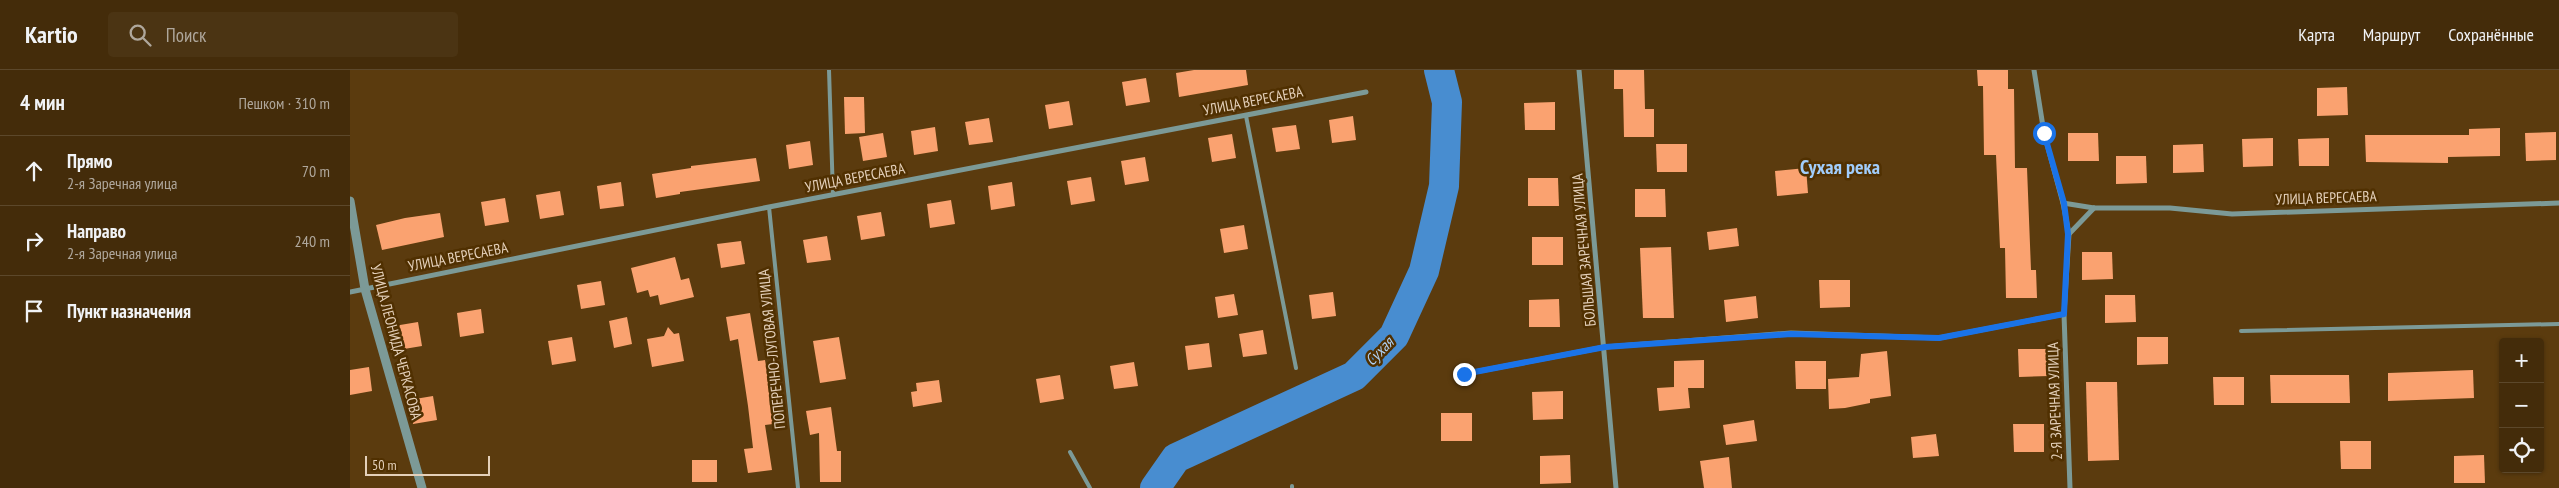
<!DOCTYPE html>
<html lang="ru">
<meta charset="utf-8">
<style>
:root{--surface:#442c0a;--page:#4b3413;--text:#f1f3f6;--muted:#afa79c;--line:#5c482b}
body{margin:0;font-family:"PT Sans Narrow",sans-serif;background:var(--page);color:var(--text)}
.controls{position:absolute;right:15px;bottom:15px;display:grid;overflow:hidden;border-radius:5px;box-shadow:0 1px 4px #0004}
.controls button{width:45px;height:45px;display:grid;place-items:center;padding:0;border:0;border-bottom:1px solid var(--line);background:var(--surface);color:var(--text);font:25px sans-serif}
.scale{position:absolute;left:15px;bottom:12px;width:125px;box-sizing:border-box;padding-left:5px;border:2px solid #e4d0ba;border-top:0;font-size:14px;line-height:18px;white-space:nowrap;color:#e4d0ba;-webkit-text-stroke:4px #503001;paint-order:stroke}
.stop{position:absolute;width:15px;height:15px;margin:-11px;border:4px solid #1a73e8;border-radius:50%;background:#fff}
.stop.end{background:#1a73e8;border-color:#fff;box-shadow:0 1px 5px #0008}
.list{margin:0;padding:0;list-style:none}
h2{display:flex;justify-content:space-between;align-items:center;height:65px;margin:0;padding:0 20px;font-size:21px}
h2 small{font-size:16px;font-weight:400;color:var(--muted)}
.list li{display:grid;grid-template-columns:32px 1fr auto;gap:15px;align-items:center;box-sizing:border-box;height:70px;padding:0 20px;border-top:1px solid var(--line)}
.list b{display:block;font-size:19px;white-space:nowrap}
.list p{margin:0;font-size:16px;white-space:nowrap;color:var(--muted)}
.list em{font-size:16px;font-style:normal;color:var(--muted)}
.icon{flex:none;width:28px;height:28px;fill:none;stroke:currentColor;stroke-width:2;stroke-linecap:round;stroke-linejoin:round}
.map{position:relative;flex:none;width:2209px;height:418px;overflow:hidden}
header{display:flex;align-items:center;gap:30px;box-sizing:border-box;height:70px;padding:0 25px;background:var(--surface);border-bottom:1px solid var(--line)}
header strong{font-size:24px}
nav{display:flex;gap:28px;margin-inline-start:auto;font-size:18px}
.search{width:350px;height:45px;background:var(--page);display:flex;align-items:center;gap:12px;box-sizing:border-box;padding:0 18px;border-radius:5px;color:var(--muted);font-size:19px}
main{display:flex}
aside{flex:1;background:var(--surface)}
.map>svg:first-child{display:block}
.lines{fill:none;stroke-linecap:round;stroke-linejoin:round}
.river{stroke:#488dd0;stroke-width:30}
.building{fill:#faa270}
.service{stroke:#7c9a97;stroke-width:4}
.minor{stroke:#7c9a97;stroke-width:5}
.tertiary{stroke:#7c9a97;stroke-width:9}
.route{stroke:#1a73e8;stroke-width:6}
.labels{text-anchor:middle;stroke-width:5;stroke-linejoin:round;paint-order:stroke}
.street-label{font-size:15px;fill:#e4d0ba;stroke:#503001}
.water-label{font-size:16px;font-style:italic;fill:#b0d2f5;stroke:#503001}
.district-label{font-size:20px;font-weight:bold;fill:#a1cdfb;stroke:#503001}
</style>
<header>
<strong>Kartio</strong>
<div class="search"><svg class="icon" aria-label="search" viewBox="0 0 24 24"><circle cx="10" cy="10" r="6"/><path d="M15 15l6 6"/></svg>Поиск</div>
<nav><a>Карта</a><a>Маршрут</a><a>Сохранённые</a></nav>
</header>
<main>
<aside>
<h2>4 мин<small>Пешком · 310 m</small></h2>
<ul class="list">
<li><svg class="icon" aria-label="ahead" viewBox="0 0 24 24"><path d="M12 20V5M6 11l6-6 6 6"/></svg><div><b>Прямо</b><p>2-я Заречная улица</p></div><em>70 m</em></li>
<li><svg class="icon" aria-label="right" viewBox="0 0 24 24"><path d="M7 20v-9h11M14 6l5 5-5 5"/></svg><div><b>Направо</b><p>2-я Заречная улица</p></div><em>240 m</em></li>
<li><svg class="icon" aria-label="arrive" viewBox="0 0 24 24"><path d="M6 21V4h12l-3 4 3 4H6"/></svg><div><b>Пункт назначения</b></div></li>
</ul>
</aside>
<div class="map">
<svg width="2209" height="418" viewBox="0 0 2209 418">
<rect width="100%" height="100%" fill="#5b3b0e"/>
<g class="lines">
<path class="river" d="M805,418L826,388L1004,306L1044,266L1074,201L1094,116L1097,32L1089,0"/>
</g>
<g class="building">
<path d="M844,0H896L898,15L829,27L826,3Z"/>
<path d="M1264,0H1294L1295,39H1304V67H1274L1273,19H1264Z"/>
<path d="M1627,0H1658V19H1664L1665,98H1677L1681,200H1686L1687,228H1656L1655,178H1650L1646,85H1634L1633,16H1628Z"/>
<path d="M796,8L800,32L776,36L772,12Z"/>
<path d="M1997,17L1998,45L1967,46V18Z"/>
<path d="M494,27H514L515,63L495,64Z"/>
<path d="M719,31L723,55L699,59L695,35Z"/>
<path d="M1205,32V60H1175L1174,33Z"/>
<path d="M1003,46L1006,70L982,73L979,50Z"/>
<path d="M639,48L643,72L619,75L615,52Z"/>
<path d="M946,55L950,79L926,82L922,58Z"/>
<path d="M585,57L588,81L564,85L561,61Z"/>
<path d="M2150,58V86L2098,87V93L2016,92L2015,65H2119V59Z"/>
<path d="M2206,62V90L2176,91L2175,63Z"/>
<path d="M533,63L537,87L513,91L509,67Z"/>
<path d="M1718,63H1748L1749,91H1718Z"/>
<path d="M882,64L886,88L862,92L858,68Z"/>
<path d="M1923,68V96L1893,97L1892,69Z"/>
<path d="M1979,68V96H1949L1948,69Z"/>
<path d="M460,71L463,95L439,99L436,75Z"/>
<path d="M1306,74H1337V102H1307Z"/>
<path d="M1853,74L1854,102L1823,103V75Z"/>
<path d="M1766,86H1796L1797,113L1766,114Z"/>
<path d="M795,87L799,111L775,115L771,91Z"/>
<path d="M406,88L410,111L330,122V124L306,128L302,104L341,98V96Z"/>
<path d="M1456,98L1458,123L1427,126L1425,101Z"/>
<path d="M741,107L745,131L721,135L717,111Z"/>
<path d="M1178,108H1208L1209,136H1178Z"/>
<path d="M271,112L274,136L250,139L247,116Z"/>
<path d="M662,112L665,136L641,140L638,116Z"/>
<path d="M1285,119H1315L1316,147H1285Z"/>
<path d="M210,121L214,145L190,149L186,125Z"/>
<path d="M155,128L159,152L135,156L131,132Z"/>
<path d="M601,130L605,154L580,158L577,134Z"/>
<path d="M531,142L535,166L511,170L507,146Z"/>
<path d="M90,143L94,167L32,180L26,155L55,148Z"/>
<path d="M894,155L898,179L874,183L870,159Z"/>
<path d="M1387,158L1389,176L1359,180L1357,162Z"/>
<path d="M477,166L481,190L457,193L453,170Z"/>
<rect x="1182" y="167" width="31" height="28"/>
<path d="M391,171L395,194L371,198L367,174Z"/>
<path d="M1321,177L1324,248H1293L1290,178Z"/>
<path d="M1732,182H1762L1763,209L1732,210Z"/>
<path d="M325,187L331,210L339,208L344,227L310,235L308,225L300,227L298,220L287,223L281,198Z"/>
<path d="M1469,210H1500V237L1470,238Z"/>
<path d="M251,211L255,235L231,239L227,215Z"/>
<path d="M983,222L986,246L962,249L959,225Z"/>
<path d="M884,224L888,245L868,248L865,227Z"/>
<path d="M1755,225H1785L1786,252L1755,253Z"/>
<path d="M1406,226L1408,248L1376,252L1374,230Z"/>
<path d="M1209,229L1210,257H1179V230Z"/>
<path d="M131,239L134,263L110,267L107,243Z"/>
<path d="M400,243L408,291L415,290L422,333L429,332L431,353L415,355L422,400L398,403L394,379L403,378L398,336L388,269L380,271L376,247Z"/>
<path d="M277,247L282,274L264,278L259,251Z"/>
<path d="M68,252L72,276L48,280L44,256Z"/>
<path d="M318,257L324,264L329,263L334,291L302,297L297,269L314,266Z"/>
<path d="M913,260L917,284L893,287L889,264Z"/>
<path d="M222,267L226,291L202,295L198,271Z"/>
<path d="M489,267L496,309L470,313L463,271Z"/>
<path d="M1787,267H1818V294L1787,295Z"/>
<path d="M859,273L862,297L838,300L835,276Z"/>
<path d="M1668,279H1699V306L1669,307Z"/>
<path d="M1537,281L1541,326L1520,329V333L1495,338L1479,339L1478,309L1509,307L1511,284Z"/>
<path d="M1354,290V318H1338L1340,338L1309,341L1307,318L1324,317V291Z"/>
<path d="M1445,291H1476V319H1446Z"/>
<path d="M784,292L788,316L764,319L760,296Z"/>
<path d="M19,297L22,321L0,325V300Z"/>
<path d="M2123,300L2124,328L2038,331V303Z"/>
<path d="M710,305L714,329L690,333L686,309Z"/>
<path d="M1920,305H1999L2000,333H1921Z"/>
<path d="M1863,307H1894V335H1864Z"/>
<path d="M589,310L592,332L563,337L561,322L567,321L566,313Z"/>
<path d="M1736,312H1767L1769,390L1738,391Z"/>
<path d="M1213,321V349L1183,350L1182,322Z"/>
<path d="M83,326L87,350L63,354L59,330Z"/>
<path d="M481,337L487,381H491V412H470L469,363L460,365L456,341Z"/>
<rect x="1091" y="343" width="31" height="28"/>
<path d="M1404,350L1407,371L1376,375L1373,355Z"/>
<path d="M1663,354H1694V382H1664Z"/>
<path d="M1586,364L1589,386L1563,388L1561,367Z"/>
<path d="M1990,371H2021V399H1991Z"/>
<path d="M1220,385L1221,413L1190,414V386Z"/>
<path d="M2134,385L2135,413H2104V386Z"/>
<path d="M1379,387L1382,418H1354L1350,391Z"/>
<rect x="342" y="390" width="25" height="22"/>
</g>
<g class="lines">
<g class="service">
<path d="M479,0L483,125"/>
<path d="M896,46L946,298"/>
<path d="M419,137L448,418"/>
<path d="M1891,261L2209,254"/>
<path d="M720,382L740,418"/>
<path d="M942,418V416"/>
</g>
<g class="minor">
<path d="M1229,0L1266,418"/>
<path d="M1684,0L1694,63L1713,133L1719,164L1714,244L1720,418"/>
<path d="M1713,133L1744,138H1820L1882,144L2209,133"/>
<path d="M1719,164L1744,138"/>
<path d="M0,222L419,137L1016,22"/>
<path d="M1114,304L1255,277L1441,263L1589,268L1714,244"/>
</g>
<path class="tertiary" d="M0,131L15,219L72,418"/>
</g>
<g class="lines">
<path class="route" d="M1114,304L1255,277L1441,264L1589,268L1714,244L1718,164L1714,133L1694,63"/>
</g>
<g class="labels">
<g class="street-label">
<text transform="translate(903 31) rotate(-11)" y="5">УЛИЦА ВЕРЕСАЕВА</text>
<text transform="translate(505 108) rotate(-11)" y="5">УЛИЦА ВЕРЕСАЕВА</text>
<text transform="translate(1976 128) rotate(-2)" y="5">УЛИЦА ВЕРЕСАЕВА</text>
<text transform="translate(1234 180) rotate(-95)" y="5">БОЛЬШАЯ ЗАРЕЧНАЯ УЛИЦА</text>
<text transform="translate(108 187) rotate(-11)" y="5">УЛИЦА ВЕРЕСАЕВА</text>
<text transform="translate(46 272) rotate(75)" y="5">УЛИЦА ЛЕОНИДА ЧЕРКАСОВА</text>
<text transform="translate(422 279) rotate(-96)" y="5">ПОПЕРЕЧНО-ЛУГОВАЯ УЛИЦА</text>
<text transform="translate(1705 331) rotate(-92)" y="5">2-Я ЗАРЕЧНАЯ УЛИЦА</text>
</g>
<g class="water-label">
<text transform="translate(1029 281) rotate(-46)" y="6">Сухая</text>
</g>
<g class="district-label">
<text x="1490" y="104">Сухая река</text>
</g>
</g>
</svg>
<div class="controls">
<button>+</button>
<button>−</button>
<button><svg class="icon" aria-label="locate" viewBox="0 0 24 24"><circle cx="12" cy="12" r="6"/><path d="M12 2v4M12 18v4M2 12h4M18 12h4"/></svg></button>
</div>
<div class="scale">50 m</div>
<div class="stop" style="left:1694px;top:63px"></div>
<div class="stop end" style="left:1114px;top:304px"></div>
</div>
</main>
